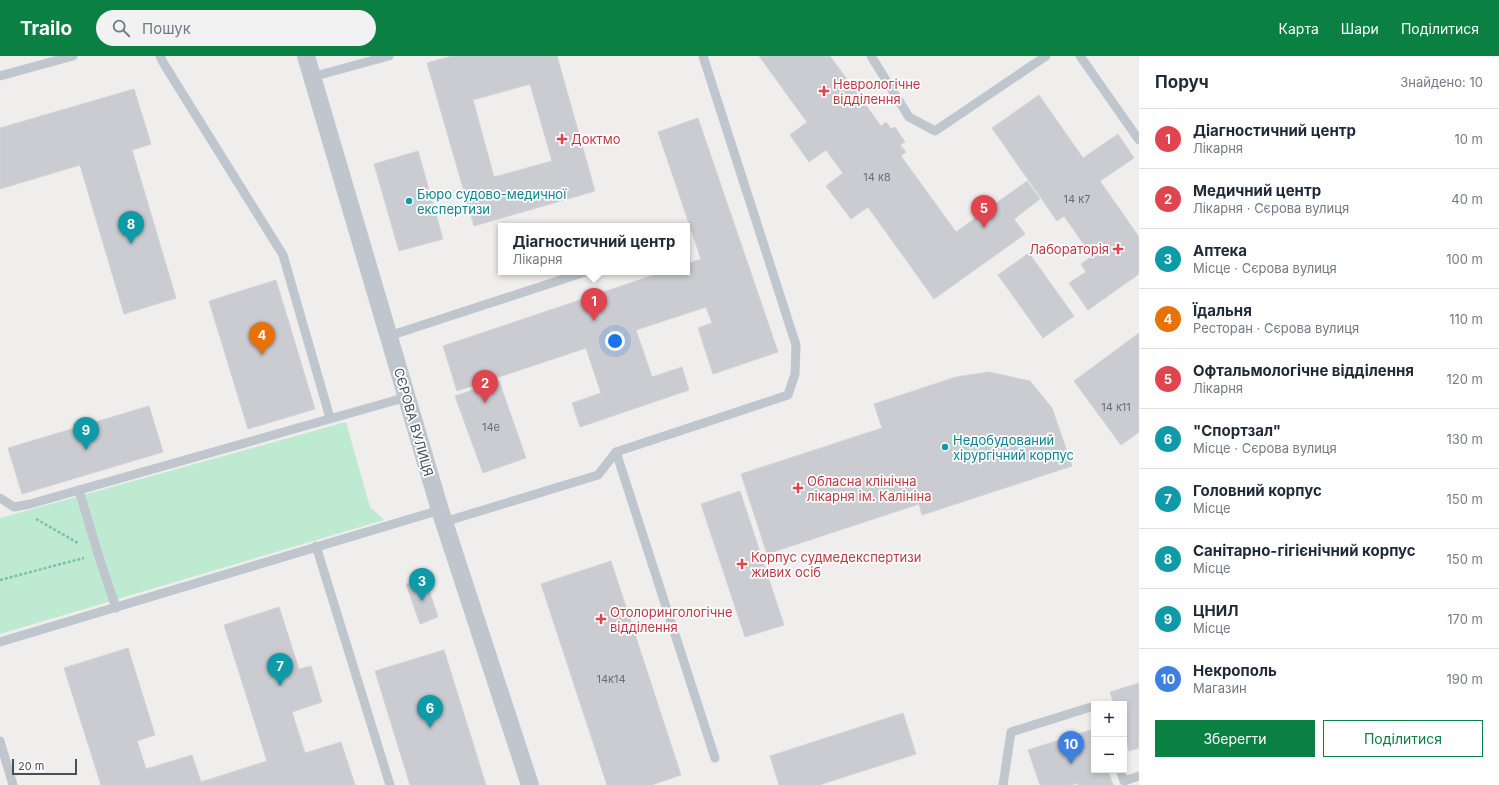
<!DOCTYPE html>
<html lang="uk">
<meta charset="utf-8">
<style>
:root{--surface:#fff;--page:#f2f2f3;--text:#1f2937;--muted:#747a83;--line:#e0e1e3;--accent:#0b8043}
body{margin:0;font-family:Inter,sans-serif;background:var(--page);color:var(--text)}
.controls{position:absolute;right:12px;bottom:12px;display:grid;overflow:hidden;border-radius:0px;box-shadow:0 2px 6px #0003}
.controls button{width:36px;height:36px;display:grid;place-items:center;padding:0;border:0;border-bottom:1px solid var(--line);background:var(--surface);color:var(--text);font:20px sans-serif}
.scale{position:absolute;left:12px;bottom:10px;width:65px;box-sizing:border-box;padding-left:4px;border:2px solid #474f58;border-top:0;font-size:11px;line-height:14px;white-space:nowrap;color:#474f58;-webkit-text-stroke:3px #fff;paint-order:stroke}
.you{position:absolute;left:615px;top:285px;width:14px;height:14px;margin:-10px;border:3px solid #fff;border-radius:50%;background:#1a73e8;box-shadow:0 0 0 6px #1a73e833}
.badge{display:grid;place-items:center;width:26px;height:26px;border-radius:50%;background:var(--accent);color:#fff;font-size:13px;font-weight:700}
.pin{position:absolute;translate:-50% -33px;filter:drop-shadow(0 1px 2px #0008)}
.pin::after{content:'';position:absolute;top:21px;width:14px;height:12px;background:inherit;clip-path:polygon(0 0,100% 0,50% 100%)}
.popup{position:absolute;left:498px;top:167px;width:192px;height:52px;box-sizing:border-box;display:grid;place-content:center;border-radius:0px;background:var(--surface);filter:drop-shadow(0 1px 3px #0005);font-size:13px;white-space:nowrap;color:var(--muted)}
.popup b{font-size:15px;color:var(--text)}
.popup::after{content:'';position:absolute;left:50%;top:100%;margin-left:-8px;border:8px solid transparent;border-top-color:var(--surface)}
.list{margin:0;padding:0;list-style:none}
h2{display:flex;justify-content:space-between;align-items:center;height:52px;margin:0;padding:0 16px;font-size:17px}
h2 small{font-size:13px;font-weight:400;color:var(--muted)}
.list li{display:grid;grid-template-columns:26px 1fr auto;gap:12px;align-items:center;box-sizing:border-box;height:60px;padding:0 16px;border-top:1px solid var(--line)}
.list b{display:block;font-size:15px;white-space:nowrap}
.list p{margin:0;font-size:13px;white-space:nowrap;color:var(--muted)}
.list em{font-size:13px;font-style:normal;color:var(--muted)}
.actions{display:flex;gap:8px;padding:12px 16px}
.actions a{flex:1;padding:9px 0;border:1px solid var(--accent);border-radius:0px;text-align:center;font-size:14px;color:var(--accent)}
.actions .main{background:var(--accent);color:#fff}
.icon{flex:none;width:22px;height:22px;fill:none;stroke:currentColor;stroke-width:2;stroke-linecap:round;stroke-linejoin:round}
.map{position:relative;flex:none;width:1139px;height:729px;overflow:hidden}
header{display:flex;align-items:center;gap:24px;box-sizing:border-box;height:56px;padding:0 20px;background:var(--accent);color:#fff}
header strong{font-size:19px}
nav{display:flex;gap:22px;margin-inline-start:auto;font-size:14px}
.search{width:280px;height:36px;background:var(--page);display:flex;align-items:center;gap:10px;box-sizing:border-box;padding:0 14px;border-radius:22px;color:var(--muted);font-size:15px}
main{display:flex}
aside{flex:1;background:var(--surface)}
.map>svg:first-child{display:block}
.green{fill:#bfead2}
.building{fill:#caccd1;stroke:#d1d3d8;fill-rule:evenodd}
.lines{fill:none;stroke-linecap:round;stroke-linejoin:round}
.path{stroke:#7ac4a4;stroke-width:2.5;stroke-dasharray:3 2;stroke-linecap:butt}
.lane{stroke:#bfc6ce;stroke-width:9}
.street{stroke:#bfc6ce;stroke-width:18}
.health-dot{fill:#e0444e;stroke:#fff;stroke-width:1.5}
.culture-dot{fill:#0f9aa8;stroke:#fff;stroke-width:1.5}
.labels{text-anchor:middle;stroke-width:3.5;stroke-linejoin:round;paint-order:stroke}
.number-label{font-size:11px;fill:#686e76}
.health-label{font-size:13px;fill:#be3a42;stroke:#fff;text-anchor:start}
.culture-label{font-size:13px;fill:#0d838f;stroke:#fff;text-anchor:start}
.street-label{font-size:13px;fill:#474f58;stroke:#fff}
</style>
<header>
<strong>Trailo</strong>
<div class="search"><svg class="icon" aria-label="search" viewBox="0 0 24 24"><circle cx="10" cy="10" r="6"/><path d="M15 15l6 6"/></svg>Пошук</div>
<nav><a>Карта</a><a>Шари</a><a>Поділитися</a></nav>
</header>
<main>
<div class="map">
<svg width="1139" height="729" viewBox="0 0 1139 729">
<rect width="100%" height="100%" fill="#f0eded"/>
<path class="green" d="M346,366L370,451L384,464L0,578V462Z"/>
<g class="building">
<path d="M452,0H557L595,135L474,170L427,7ZM530,28L552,105L494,121L473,44Z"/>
<path d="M759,0H830L881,70L886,66L891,73L895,71L905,86L900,89L906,96L901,100L956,176L1027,125L1040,143L1014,163L1025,178L934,243L868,151L851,163L826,130L843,117L826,94L809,106L790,79L807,66Z"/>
<path d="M134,33L151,88L132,94L176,242L124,258L80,109L0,133V72Z"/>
<path d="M1039,39L1083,102L1118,78L1134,102L1100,125L1139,181V218L1088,254L1069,227L1086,216L1081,208L1092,200L1064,160L1057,165L992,72Z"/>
<path d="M698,62L778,296L713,318L698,272L712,267L706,251L636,274L652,321L682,311L689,334L580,371L572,347L601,337L586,292L457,335L443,290L663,216H687V208L701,203L658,76Z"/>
<path d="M418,95L443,183L399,195L374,108Z"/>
<path d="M1029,197L1074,260L1043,282L998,219Z"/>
<path d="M276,224L315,353L248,373L209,245Z"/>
<path d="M1139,277V376L1121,389L1074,325Z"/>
<path d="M989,316L1030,325L1052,352L1072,410L922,459L919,448L767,498L741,418L882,372L874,348L956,321Z"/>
<path d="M499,325L526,402L483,417L455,340Z"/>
<path d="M149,350L163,396L22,438L8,392Z"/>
<path d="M740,435L784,569L745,581L701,448Z"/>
<path d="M611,505L681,719L651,729H607L541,528Z"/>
<path d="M425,522L438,561L420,568L406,528Z"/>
<path d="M279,551L299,613L311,610L322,646L292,656L305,697L341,686L355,729H101L64,612L128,592L155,679L137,685L146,713L192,699L201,726L267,705L224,569Z"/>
<path d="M444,594L486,729H410L375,615Z"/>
<path d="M1139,627V692L1129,695L1124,679V648H1114L1110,636Z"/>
<path d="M903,657L916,698L819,729H779L770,700Z"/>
<path d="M1094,673V714H1108L1113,729H1078L1077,727L1071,729H1040L1028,694Z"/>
</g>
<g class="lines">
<g class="path">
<path d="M36,463L78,487"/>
<path d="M0,524L84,502"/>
</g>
<g class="lane">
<path d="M160,0L164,8L283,199L330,362"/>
<path d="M871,0L909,61L935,75L1046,0"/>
<path d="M1080,0L1139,84"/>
<path d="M0,20L73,0"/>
<path d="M312,21L389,0"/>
<path d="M389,280L585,216"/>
<path d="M616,396L715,702"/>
<path d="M0,442L14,451L30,448L79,434"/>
<path d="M444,466L598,419L616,396L788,339L795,318L796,289L703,0"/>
<path d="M316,490L390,729"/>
<path d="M116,552L98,498L79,434L407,341"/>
<path d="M0,586L440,454"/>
<path d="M0,685L13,729"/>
<path d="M1120,714L1124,725L1139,720"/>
<path d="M1003,729L1011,676L1094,650"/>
</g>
<path class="street" d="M306,0L440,454L530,729"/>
</g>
<g class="health-dot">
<path d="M822 29h4v4h4v4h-4v4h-4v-4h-4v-4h4z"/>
<path d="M560 77h4v4h4v4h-4v4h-4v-4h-4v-4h4z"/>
<path d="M1116 187h4v4h4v4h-4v4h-4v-4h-4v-4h4z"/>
<path d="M796 426h4v4h4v4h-4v4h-4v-4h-4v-4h4z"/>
<path d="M740 502h4v4h4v4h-4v4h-4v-4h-4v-4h4z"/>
<path d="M599 557h4v4h4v4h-4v4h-4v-4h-4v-4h4z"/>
</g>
<g class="culture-dot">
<circle cx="409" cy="145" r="4"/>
<circle cx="945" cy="391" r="4"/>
</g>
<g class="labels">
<g class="number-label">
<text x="877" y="125">14 к8</text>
<text x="1077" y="147">14 к7</text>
<text x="1116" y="355">14 к11</text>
<text x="491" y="375">14е</text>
<text x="611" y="627">14к14</text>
</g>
<g class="health-label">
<text x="833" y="33">Неврологічне<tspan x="833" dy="15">відділення</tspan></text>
<text x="571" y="88">Доктмо</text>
<text x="1109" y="198" text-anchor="end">Лабораторія</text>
<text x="807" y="430">Обласна клінічна<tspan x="807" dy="15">лікарня ім. Калініна</tspan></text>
<text x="751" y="506">Корпус судмедекспертизи<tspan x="751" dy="15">живих осіб</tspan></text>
<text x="610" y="561">Отолорингологічне<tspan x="610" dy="15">відділення</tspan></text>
</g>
<g class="culture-label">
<text x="417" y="143">Бюро судово-медичної<tspan x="417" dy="15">експертизи</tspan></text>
<text x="953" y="389">Недобудований<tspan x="953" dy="15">хірургічний корпус</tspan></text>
</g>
<g class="street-label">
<text transform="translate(414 366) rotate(74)" y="5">СЄРОВА ВУЛИЦЯ</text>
</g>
</g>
</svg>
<div class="controls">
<button>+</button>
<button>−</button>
</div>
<div class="scale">20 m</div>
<div class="you"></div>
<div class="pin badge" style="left:594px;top:265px;background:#e0444e">1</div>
<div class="popup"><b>Діагностичний центр</b>Лікарня</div>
<div class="pin badge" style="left:485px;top:347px;background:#e0444e">2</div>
<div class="pin badge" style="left:422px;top:545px;background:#0f9aa8">3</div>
<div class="pin badge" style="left:262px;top:299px;background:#e8710a">4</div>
<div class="pin badge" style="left:984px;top:172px;background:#e0444e">5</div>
<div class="pin badge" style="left:430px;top:672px;background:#0f9aa8">6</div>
<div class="pin badge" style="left:280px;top:630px;background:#0f9aa8">7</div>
<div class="pin badge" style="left:131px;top:188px;background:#0f9aa8">8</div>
<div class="pin badge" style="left:86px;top:394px;background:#0f9aa8">9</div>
<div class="pin badge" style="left:1071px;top:708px;background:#3f7fe0">10</div>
</div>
<aside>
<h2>Поруч<small>Знайдено: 10</small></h2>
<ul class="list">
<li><span class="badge" style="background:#e0444e">1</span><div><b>Діагностичний центр</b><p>Лікарня</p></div><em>10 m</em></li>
<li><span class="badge" style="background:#e0444e">2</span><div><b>Медичний центр</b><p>Лікарня · Сєрова вулиця</p></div><em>40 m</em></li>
<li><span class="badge" style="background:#0f9aa8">3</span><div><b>Аптека</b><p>Місце · Сєрова вулиця</p></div><em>100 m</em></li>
<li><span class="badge" style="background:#e8710a">4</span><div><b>Їдальня</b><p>Ресторан · Сєрова вулиця</p></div><em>110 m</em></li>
<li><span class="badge" style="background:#e0444e">5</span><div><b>Офтальмологічне відділення</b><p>Лікарня</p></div><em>120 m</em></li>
<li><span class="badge" style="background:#0f9aa8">6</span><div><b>&quot;Спортзал&quot;</b><p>Місце · Сєрова вулиця</p></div><em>130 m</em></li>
<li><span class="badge" style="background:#0f9aa8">7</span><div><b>Головний корпус</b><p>Місце</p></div><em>150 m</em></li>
<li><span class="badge" style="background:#0f9aa8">8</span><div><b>Санітарно-гігієнічний корпус</b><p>Місце</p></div><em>150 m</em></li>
<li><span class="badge" style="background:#0f9aa8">9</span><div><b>ЦНИЛ</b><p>Місце</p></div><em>170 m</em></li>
<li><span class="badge" style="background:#3f7fe0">10</span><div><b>Некрополь</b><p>Магазин</p></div><em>190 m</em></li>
</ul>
<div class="actions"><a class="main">Зберегти</a><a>Поділитися</a></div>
</aside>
</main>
